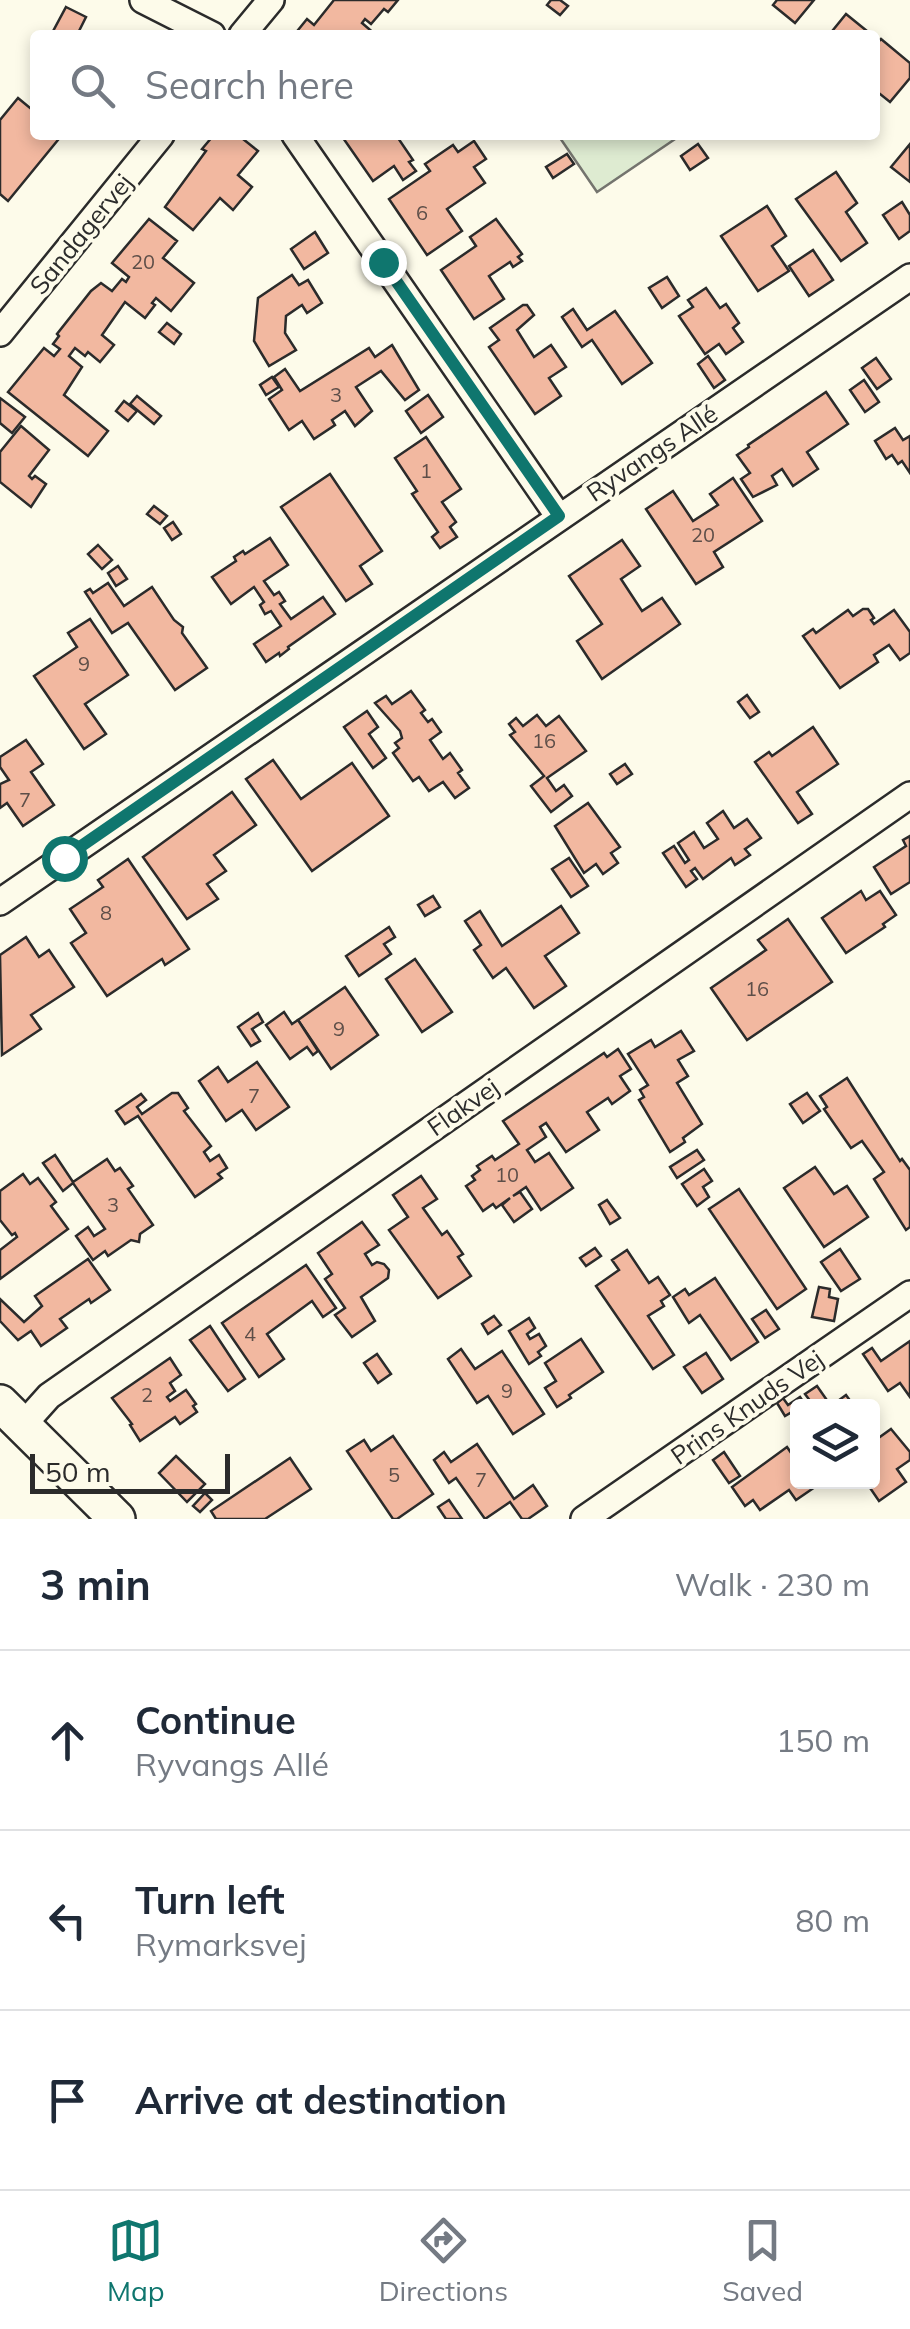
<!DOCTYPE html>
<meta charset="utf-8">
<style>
:root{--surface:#fff;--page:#f2f2f3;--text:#1f2937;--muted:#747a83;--line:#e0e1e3;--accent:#0f766e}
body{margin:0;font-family:Mulish,sans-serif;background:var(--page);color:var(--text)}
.controls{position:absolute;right:30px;bottom:30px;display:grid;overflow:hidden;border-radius:10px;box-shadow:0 5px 15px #0003}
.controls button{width:90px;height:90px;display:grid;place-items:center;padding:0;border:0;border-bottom:2px solid var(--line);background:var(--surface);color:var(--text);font:50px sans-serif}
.scale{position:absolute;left:30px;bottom:25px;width:200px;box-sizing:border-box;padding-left:10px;border:5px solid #2b2b2b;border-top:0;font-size:28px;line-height:35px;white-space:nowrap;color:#2b2b2b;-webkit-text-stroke:8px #fdfbea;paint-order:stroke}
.stop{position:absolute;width:30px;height:30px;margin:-22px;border:8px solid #0f766e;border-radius:50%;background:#fff}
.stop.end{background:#0f766e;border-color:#fff;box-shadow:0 2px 10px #0008}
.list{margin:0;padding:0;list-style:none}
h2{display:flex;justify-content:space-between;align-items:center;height:130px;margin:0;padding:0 40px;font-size:42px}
h2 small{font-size:32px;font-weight:400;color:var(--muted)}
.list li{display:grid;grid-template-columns:65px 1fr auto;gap:30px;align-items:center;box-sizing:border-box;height:180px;padding:0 40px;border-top:2px solid var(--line)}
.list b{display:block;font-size:38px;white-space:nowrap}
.list p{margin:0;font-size:32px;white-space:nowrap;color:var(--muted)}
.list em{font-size:32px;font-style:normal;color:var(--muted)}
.icon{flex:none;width:55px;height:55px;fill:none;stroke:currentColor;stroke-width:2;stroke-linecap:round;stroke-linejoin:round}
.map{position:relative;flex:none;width:910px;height:1519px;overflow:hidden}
.search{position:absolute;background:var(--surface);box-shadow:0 5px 15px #0003;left:30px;right:30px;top:30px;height:110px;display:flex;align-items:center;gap:25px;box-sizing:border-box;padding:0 35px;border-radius:10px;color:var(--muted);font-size:38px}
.sheet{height:670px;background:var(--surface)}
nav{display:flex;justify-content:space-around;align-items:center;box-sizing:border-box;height:140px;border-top:2px solid var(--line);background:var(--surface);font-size:28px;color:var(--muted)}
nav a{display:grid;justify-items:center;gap:5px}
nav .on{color:var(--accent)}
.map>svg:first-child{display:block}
.pitch{fill:#deebd1;stroke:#74746e;stroke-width:2.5}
.building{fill:#f2b8a0;stroke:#2b2b2b;stroke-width:2.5}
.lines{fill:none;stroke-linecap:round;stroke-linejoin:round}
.street-casing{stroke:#2b2b2b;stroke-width:30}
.secondary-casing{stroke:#2b2b2b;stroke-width:40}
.street{stroke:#fdfbea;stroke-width:25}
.secondary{stroke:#fdfbea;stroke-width:35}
.route{stroke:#0f766e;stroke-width:12}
.labels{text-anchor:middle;stroke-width:8;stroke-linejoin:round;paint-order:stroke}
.number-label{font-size:20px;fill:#5d4e48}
.street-label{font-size:25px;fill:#2b2b2b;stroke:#fdfbea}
</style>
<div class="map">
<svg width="910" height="1519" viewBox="0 0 910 1519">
<rect width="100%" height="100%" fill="#fdfbea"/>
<path class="pitch" d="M558,135H681L597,192Z"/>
<g class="building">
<path d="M334,0H398L388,12L384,9L371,24L365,19L362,23L376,35H294L307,19L314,25Z"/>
<path d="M551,0H560L568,6L560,15L547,5Z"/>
<path d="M777,0H814L795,23L773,5Z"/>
<path d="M66,7L86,17L77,35H51Z"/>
<path d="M846,14L862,27L872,35H829Z"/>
<path d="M875,38L879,41L881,39L910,63V78L890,102L875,90Z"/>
<path d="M18,98L35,112V135H62L8,201L0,194V120Z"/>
<path d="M219,135H238L258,151L238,175L252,187L233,210L220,198L193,230L165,207L206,151L202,149L213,136L216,138Z"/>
<path d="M341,135H396L413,160L409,162L416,171L403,180L394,166L373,181Z"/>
<path d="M474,141L486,159L474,167L485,183L447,209L462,231L427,255L389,199L430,171L425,164L453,145L458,152Z"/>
<path d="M698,144L708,158L690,170L681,156Z"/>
<path d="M910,144V182L891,167Z"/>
<path d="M567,154L574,164L553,178L546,167Z"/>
<path d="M836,172L857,203L846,212L867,243L841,261L796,199Z"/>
<path d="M902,202L910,215V231L899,239L883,215Z"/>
<path d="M767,206L786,236L772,246L789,271L758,291L721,236Z"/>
<path d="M149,219L177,241L163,258L194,283L171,311L156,298L152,303L155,305L145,318L125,302L102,335L114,345L100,362L88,352L85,356L75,348L69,356L82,367L64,395L108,431L88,456L8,392L44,348L54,356L60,349L53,344L59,336L57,334L91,291L101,283L112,291L122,279L126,282L129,277L112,263Z"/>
<path d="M496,219L522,254L518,257L522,261L513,267L510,262L489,276L504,299L474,319L441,270L476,246L470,237Z"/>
<path d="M315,232L328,253L304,269L291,249Z"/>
<path d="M813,250L833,280L809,296L789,266Z"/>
<path d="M292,275L299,285L308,280L322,303L307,313L302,305L286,316L285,333L296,350L269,366L254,341L258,298Z"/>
<path d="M667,277L679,296L662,308L649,288Z"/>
<path d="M706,288L720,308L726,304L739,323L733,328L743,342L726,354L719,344L705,354L679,316L693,307L688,300Z"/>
<path d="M523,305H527L534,315L517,330L534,357L551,345L566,367L549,378L561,396L535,414L489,347L499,340L490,328Z"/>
<path d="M573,309L587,330L615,311L652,363L622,384L592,340L582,347L562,317Z"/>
<path d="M167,323L181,334L174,344L159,332Z"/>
<path d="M392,345L419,390L405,400L381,371L356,387L372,411L355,426L345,411L332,420L335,425L314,439L302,421L289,430L269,399L282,390L274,377L285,369L300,391L369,348L375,357Z"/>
<path d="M708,356L725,380L714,388L698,364Z"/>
<path d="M876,358L891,379L877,389L862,368Z"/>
<path d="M272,377L279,387L266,395L260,385Z"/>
<path d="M864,380L879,402L865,412L850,390Z"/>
<path d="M826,392L848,424L807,452L818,469L793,486L782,469L772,476L777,485L753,497L741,479L750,473L737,455L749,447L748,445Z"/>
<path d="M428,395L443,417L421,433L406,411Z"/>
<path d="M137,396L161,416L154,424L130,404Z"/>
<path d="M0,398L25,417L12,433L0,423Z"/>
<path d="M124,401L137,411L128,421L116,411Z"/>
<path d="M21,426L49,450L29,476L32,479L35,476L46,484L31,507L0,482V452Z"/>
<path d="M895,428L903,440L910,436V473L902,461L898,464L892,455L886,459L875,441Z"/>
<path d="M426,437L461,489L442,502L456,522L450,527L457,537L440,548L432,537L438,532L412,494L417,491L395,458Z"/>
<path d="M330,474L382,551L360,566L372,584L346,601L281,507Z"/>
<path d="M733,478L762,521L714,552L723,567L696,584L646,509L673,491L693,521L718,505L710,494Z"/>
<path d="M154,506L167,516L160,524L147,514Z"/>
<path d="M173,522L181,534L172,540L164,528Z"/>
<path d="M270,538L288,565L264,581L274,595L279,592L285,601L280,604L291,619L323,597L335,614L288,647L289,649L280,656L279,653L266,662L254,644L281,626L271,611L265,614L260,605L264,602L254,587L231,604L212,577L236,561L234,557L243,551L245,554Z"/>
<path d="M622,540L640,566L621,579L642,611L662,598L680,624L602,679L577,641L602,624L569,576Z"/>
<path d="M98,545L112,560L102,569L88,554Z"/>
<path d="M118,566L127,579L116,586L108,573Z"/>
<path d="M108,583L124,606L152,587L174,620L183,627L182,633L207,668L175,690L128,623L112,633L85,592L90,589L93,593Z"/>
<path d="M863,609H868L874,618L871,620L874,624L894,610L910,632V653L900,660L889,645L874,655L878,662L840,688L803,636L813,629L816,633L848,610L853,616Z"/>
<path d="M90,619L128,675L85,704L106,734L84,749L34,676L77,647L68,633Z"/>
<path d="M411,691L425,710L421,713L428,722L432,719L441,732L430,740L443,759L450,753L462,770L458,773L469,788L455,798L443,782L429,791L419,777L413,781L393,753L399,748L395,743L402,738L400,731L375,703L386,696L392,704Z"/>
<path d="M747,695L759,712L750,718L738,702Z"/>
<path d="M367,711L378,727L369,734L386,758L373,768L344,727Z"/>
<path d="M537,715L546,726L559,716L586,751L547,778L556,791L564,785L572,796L551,812L531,786L544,776L510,735L515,732L509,724L516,718L523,726Z"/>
<path d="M813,727L838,764L797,792L812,814L798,823L755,762L769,752L772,756Z"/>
<path d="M26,740L43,764L31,772L54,805L23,826L7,803L0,808V784L9,780L0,767V757Z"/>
<path d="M273,760L301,799L352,763L389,816L312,871L246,779Z"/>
<path d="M625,764L632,774L617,784L610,774Z"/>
<path d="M232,792L256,825L214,855L226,871L207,884L218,899L187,919L143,857Z"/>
<path d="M588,803L620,847L611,853L618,863L603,874L596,864L584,873L555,826Z"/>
<path d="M723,811L734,828L747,819L761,838L745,849L750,855L735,865L731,858L703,879L695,868L691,871L697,879L686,887L663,853L674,846L685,863L689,860L678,843L694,832L704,848L718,839L707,823Z"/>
<path d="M910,836V882L891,894L874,867L906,846L903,840Z"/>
<path d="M569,858L588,886L571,897L552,869Z"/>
<path d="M128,859L189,949L165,965L162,959L107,996L71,943L86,933L70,909L103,887L98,880Z"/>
<path d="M861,891L866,900L880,891L896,915L883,924L885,927L846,953L822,918Z"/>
<path d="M433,896L440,907L425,916L418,905Z"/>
<path d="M561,906L579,933L545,956L566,986L534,1008L506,968L493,978L474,950L481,945L465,921L480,911L502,946Z"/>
<path d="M788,919L832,982L747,1040L711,988L766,950L758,940Z"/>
<path d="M389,927L395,937L384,944L391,954L359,976L346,956Z"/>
<path d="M26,937L39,957L49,950L74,987L31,1015L41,1029L2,1055L0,955Z"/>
<path d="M415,959L452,1012L422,1032L386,979Z"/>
<path d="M345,987L378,1035L331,1069L298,1020Z"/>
<path d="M284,1012L292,1024L298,1020L318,1051L313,1055L307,1047L290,1059L266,1025Z"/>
<path d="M258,1013L263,1022L252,1029L260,1041L251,1046L238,1027Z"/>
<path d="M681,1031L694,1051L678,1060L688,1076L677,1083L702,1124L683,1138L685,1142L670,1152L639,1100L644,1097L640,1090L648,1085L628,1054L651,1040L655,1047Z"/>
<path d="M618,1049L631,1069L620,1076L630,1091L612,1104L608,1098L587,1112L599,1130L566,1152L546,1123L540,1127L546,1137L527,1150L535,1162L549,1153L573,1188L541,1210L526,1187L513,1196L520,1192L532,1209L514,1222L502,1205L510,1198L496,1208L493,1204L483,1211L466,1186L475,1180L472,1176L480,1170L477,1166L492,1156L495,1160L519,1144L503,1121L604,1053L607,1057Z"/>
<path d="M257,1062L289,1107L256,1130L242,1110L226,1121L199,1081L218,1067L228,1082Z"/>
<path d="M847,1078L900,1161L902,1159L910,1170V1227L906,1230L874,1179L884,1172L862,1141L851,1148L824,1109L827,1107L820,1096Z"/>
<path d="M172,1093H178L188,1108L184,1111L211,1146L204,1152L210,1161L219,1155L227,1168L218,1174L222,1178L195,1197L138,1116L125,1124L116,1111L141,1094L146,1100L137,1107L142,1114Z"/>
<path d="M807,1093L820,1111L803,1123L790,1104Z"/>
<path d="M697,1150L704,1160L677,1178L670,1167Z"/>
<path d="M55,1155L73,1182L107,1159L115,1171L120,1168L133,1186L128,1189L153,1225L140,1234L139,1242L131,1240L108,1256L105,1251L93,1260L76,1236L88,1227L94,1236L105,1229L73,1183L63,1191L43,1163Z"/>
<path d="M815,1167L834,1194L847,1186L868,1217L824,1247L784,1188Z"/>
<path d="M704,1169L712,1181L703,1187L709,1197L697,1206L682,1184Z"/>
<path d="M23,1174L30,1184L38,1178L56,1202L51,1206L68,1229L0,1279V1250L17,1237L15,1233L12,1235L0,1220V1191Z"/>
<path d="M421,1176L437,1199L423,1208L442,1235L447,1231L463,1254L458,1257L471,1276L438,1298L389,1230L408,1217L393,1195Z"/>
<path d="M739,1189L806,1289L777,1309L709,1209Z"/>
<path d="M607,1200L620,1218L610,1224L599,1205Z"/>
<path d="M362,1222L379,1245L365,1254L372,1265L377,1262L384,1264L389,1270L388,1278L361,1297L375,1321L352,1337L335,1315L345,1308L325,1279L332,1274L318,1253Z"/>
<path d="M595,1248L601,1256L586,1266L580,1258Z"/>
<path d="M840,1249L860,1279L841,1291L821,1262Z"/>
<path d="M627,1250L649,1283L658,1277L670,1295L661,1301L664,1306L648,1316L674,1355L653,1369L596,1286L619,1270L612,1260Z"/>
<path d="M88,1259L110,1290L91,1303L89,1299L60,1319L67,1328L41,1346L31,1331L18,1340L0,1321V1299L24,1322L42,1306L35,1296Z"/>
<path d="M306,1265L336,1308L323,1317L312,1301L267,1334L284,1359L259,1377L222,1323Z"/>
<path d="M715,1278L758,1342L731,1360L700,1315L689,1323L673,1297L685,1289L689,1295Z"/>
<path d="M819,1287L830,1289L829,1297L838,1299L834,1321L812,1317Z"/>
<path d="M766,1310L779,1329L765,1338L752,1319Z"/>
<path d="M494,1316L501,1325L488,1334L482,1324Z"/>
<path d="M529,1318L535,1328L527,1334L530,1339L539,1334L546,1346L538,1352L541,1356L529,1364L509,1331Z"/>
<path d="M210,1326L245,1379L228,1391L190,1340Z"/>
<path d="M581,1339L603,1372L569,1395L571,1398L557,1407L545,1388L556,1381L545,1363Z"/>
<path d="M910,1341V1397L900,1383L888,1391L863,1354L872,1348L881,1361Z"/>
<path d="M461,1349L475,1369L502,1351L544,1414L513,1434L488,1396L477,1403L448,1359Z"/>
<path d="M706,1353L723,1379L702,1393L684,1367Z"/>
<path d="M377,1354L391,1374L378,1383L364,1363Z"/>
<path d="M170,1358L181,1375L170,1383L175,1391L167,1397L170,1401L186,1390L196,1404L193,1406L197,1412L180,1424L175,1417L140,1441L130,1425L132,1424L112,1398Z"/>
<path d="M817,1386L831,1406L846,1395L854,1406H814L805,1394Z"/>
<path d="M800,1397L806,1406H798V1420L792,1412L785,1416L777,1403L783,1398L788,1405Z"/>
<path d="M891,1429L910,1452V1460L897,1469L906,1482L879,1501L866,1482H872V1433L877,1439Z"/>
<path d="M393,1436L433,1494L397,1519H393L347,1451L364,1440L371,1451Z"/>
<path d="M477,1444L514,1499L533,1485L547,1506L528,1519H522L510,1502L485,1519L456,1478L449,1483L434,1460L444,1452L451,1462Z"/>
<path d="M787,1447L798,1463V1482H811L815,1487L796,1500L789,1490L760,1510L753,1500L745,1506L732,1487Z"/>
<path d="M724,1452L740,1476L729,1483L713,1460Z"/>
<path d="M176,1456L205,1484L187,1502L159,1473Z"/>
<path d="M290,1458L311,1489L265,1519H216L211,1511Z"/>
<path d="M205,1493L212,1500L200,1512L193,1506Z"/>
<path d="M449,1500L462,1519H446L438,1507Z"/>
</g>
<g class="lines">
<defs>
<g id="street">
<path d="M143,0L212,35"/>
<path d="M242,35L271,0"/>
<path d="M295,135L559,517"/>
<path d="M0,333L161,135"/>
<path d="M0,902L910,277"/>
<path d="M23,1425L49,1396L910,795"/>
<path d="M584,1519L910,1294"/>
</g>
<path id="secondary" d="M0,1403L117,1519"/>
</defs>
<use href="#street" class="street-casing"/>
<use href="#secondary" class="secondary-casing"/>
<use href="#street" class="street"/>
<use href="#secondary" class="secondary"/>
</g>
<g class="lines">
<path class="route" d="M64,858L559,516L383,262"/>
</g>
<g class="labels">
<g class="number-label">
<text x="422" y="220">6</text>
<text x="143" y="269">20</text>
<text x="336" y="402">3</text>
<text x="426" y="478">1</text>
<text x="703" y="542">20</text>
<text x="84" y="671">9</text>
<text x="544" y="748">16</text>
<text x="25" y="807">7</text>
<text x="106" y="920">8</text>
<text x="757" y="996">16</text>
<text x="339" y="1036">9</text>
<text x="254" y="1103">7</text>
<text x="507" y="1182">10</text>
<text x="113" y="1212">3</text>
<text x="250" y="1341">4</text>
<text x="507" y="1398">9</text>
<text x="147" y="1402">2</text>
<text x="394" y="1482">5</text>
<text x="481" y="1487">7</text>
</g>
<g class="street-label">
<text transform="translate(81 234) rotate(-51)" y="9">Sandagervej</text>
<text transform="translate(652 453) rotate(-34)" y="9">Ryvangs Allé</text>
<text transform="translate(463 1107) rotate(-35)" y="9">Flakvej</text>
<text transform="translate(747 1407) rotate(-35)" y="9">Prins Knuds Vej</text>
</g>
</g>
</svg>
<div class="controls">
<button><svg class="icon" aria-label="layers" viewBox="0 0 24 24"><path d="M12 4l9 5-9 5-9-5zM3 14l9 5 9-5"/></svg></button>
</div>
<div class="scale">50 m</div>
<div class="stop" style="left:64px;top:858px"></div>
<div class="stop end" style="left:383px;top:262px"></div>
<div class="search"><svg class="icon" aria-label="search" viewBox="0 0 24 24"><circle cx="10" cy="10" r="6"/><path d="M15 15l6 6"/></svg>Search here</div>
</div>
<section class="sheet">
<h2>3 min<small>Walk · 230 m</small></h2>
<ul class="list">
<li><svg class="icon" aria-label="ahead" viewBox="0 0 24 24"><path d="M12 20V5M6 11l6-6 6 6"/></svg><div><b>Continue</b><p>Ryvangs Allé</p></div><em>150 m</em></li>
<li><svg class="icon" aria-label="left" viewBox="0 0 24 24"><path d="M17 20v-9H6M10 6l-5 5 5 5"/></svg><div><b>Turn left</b><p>Rymarksvej</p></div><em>80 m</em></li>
<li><svg class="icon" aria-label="arrive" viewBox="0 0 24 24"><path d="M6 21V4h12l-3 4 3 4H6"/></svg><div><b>Arrive at destination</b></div></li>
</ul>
</section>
<nav>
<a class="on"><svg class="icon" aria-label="map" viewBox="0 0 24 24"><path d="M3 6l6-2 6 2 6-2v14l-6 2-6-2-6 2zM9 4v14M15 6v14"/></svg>Map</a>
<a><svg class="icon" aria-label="directions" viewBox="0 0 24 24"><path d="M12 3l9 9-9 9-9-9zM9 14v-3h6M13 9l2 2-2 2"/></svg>Directions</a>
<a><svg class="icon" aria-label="saved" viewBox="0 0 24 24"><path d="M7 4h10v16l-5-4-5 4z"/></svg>Saved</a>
</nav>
